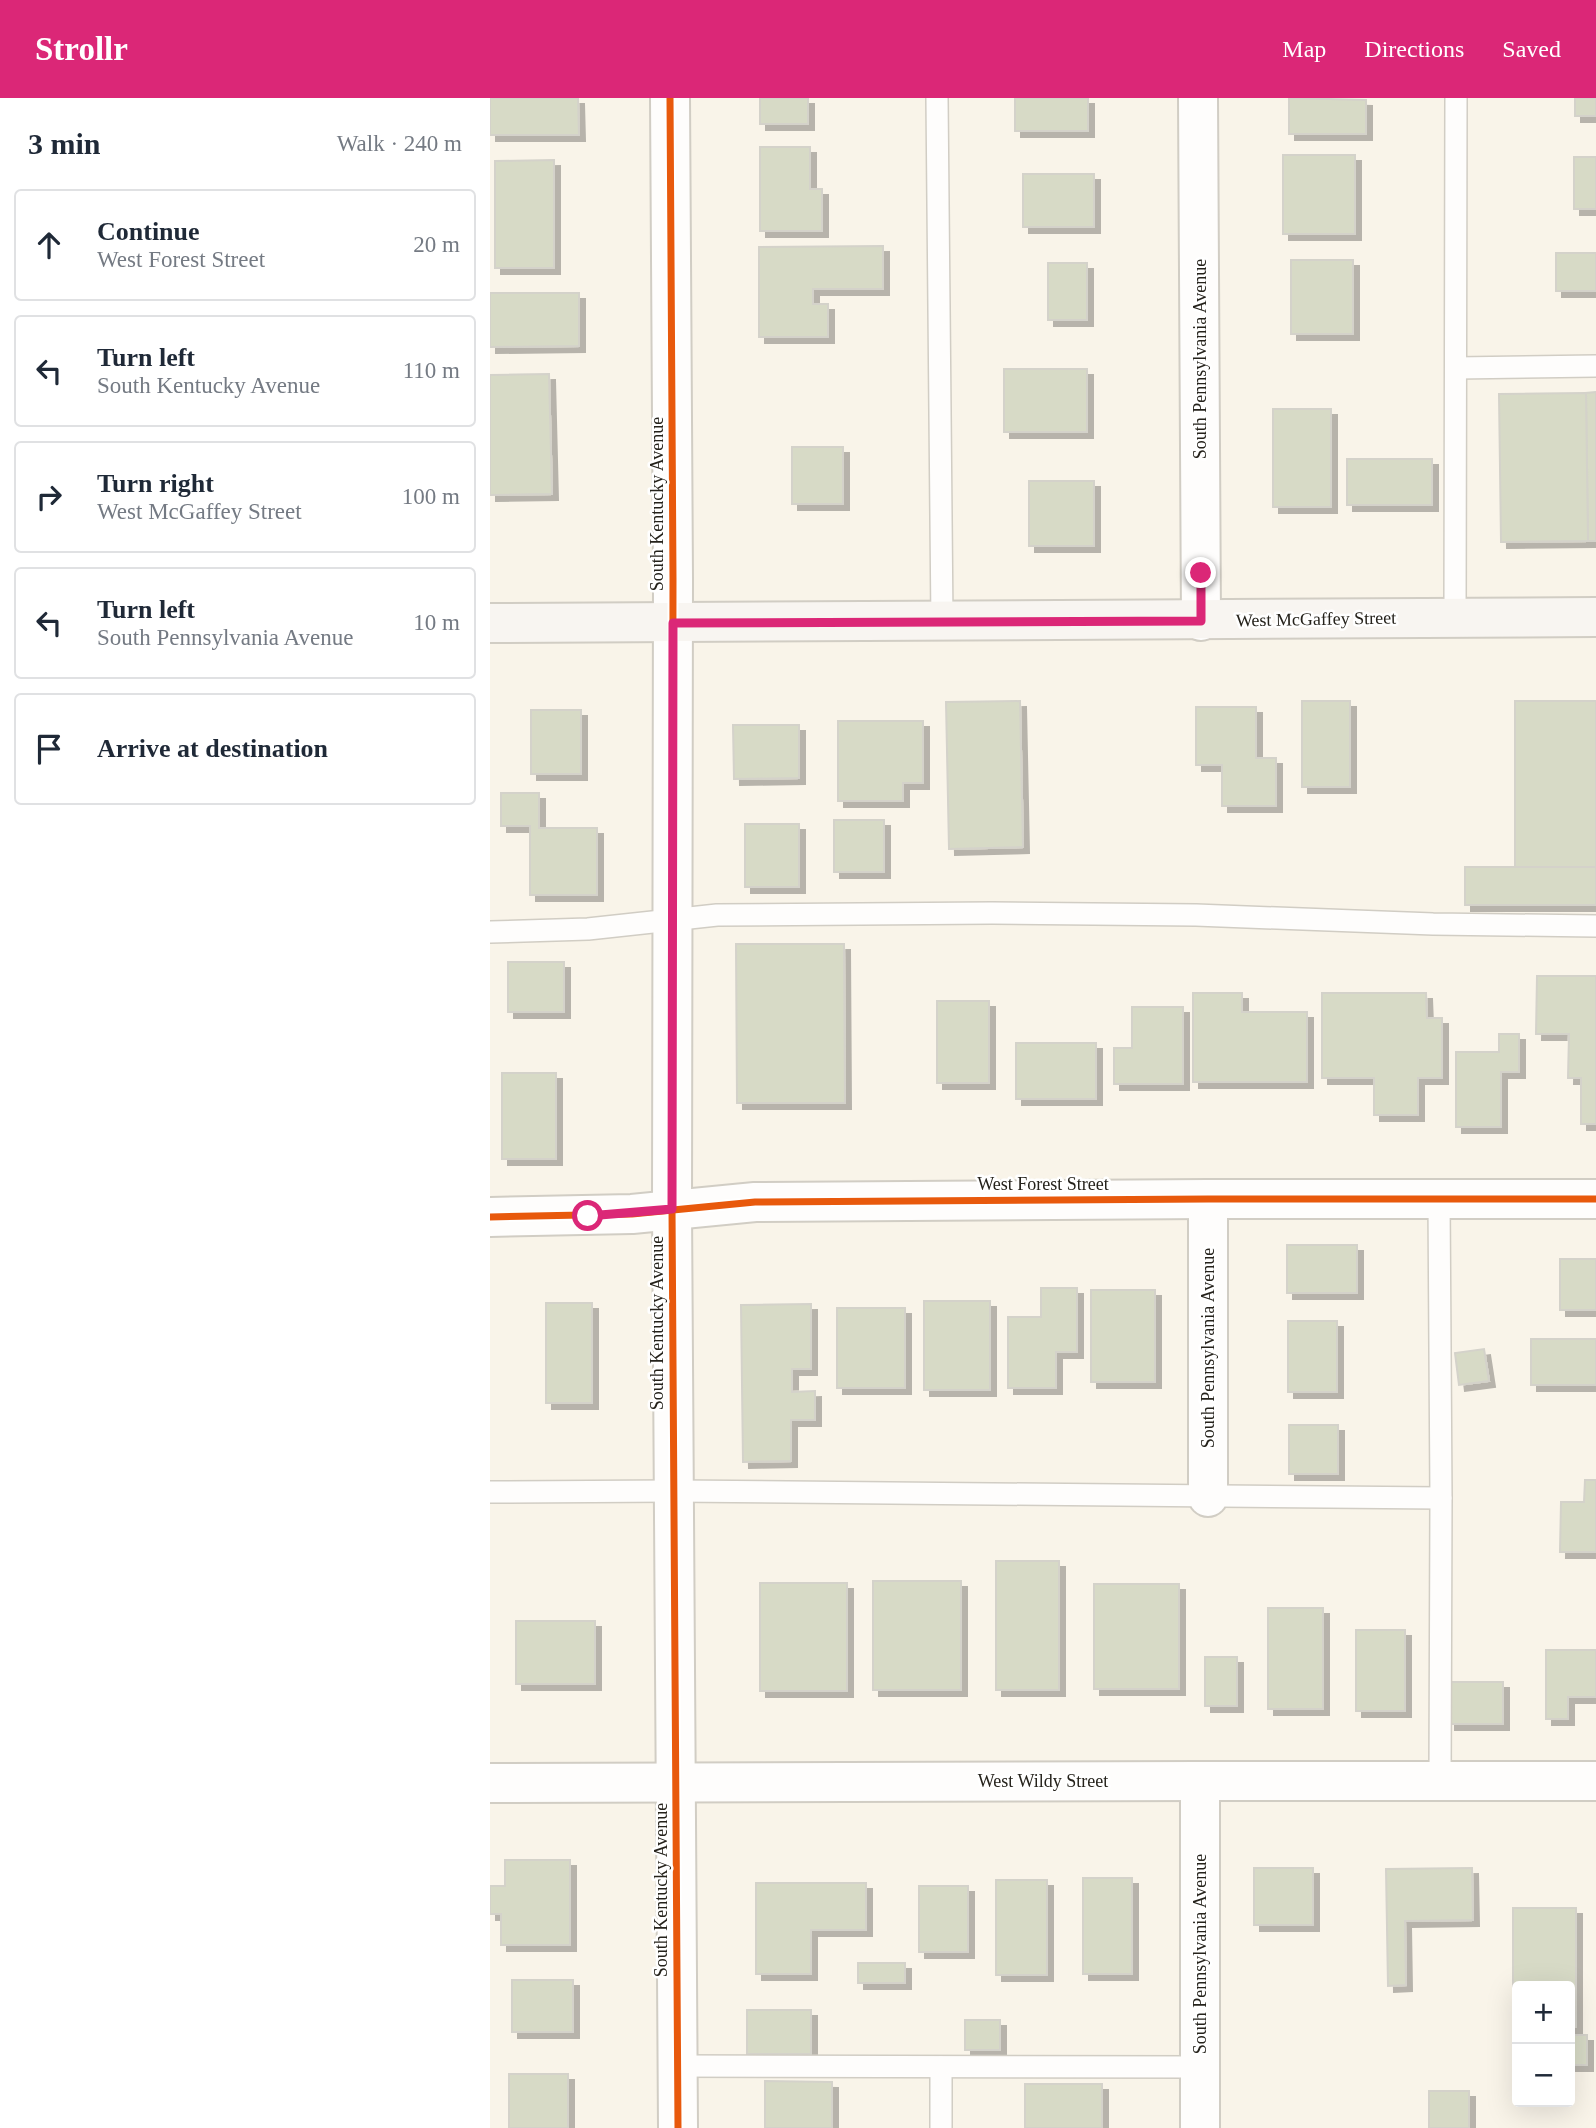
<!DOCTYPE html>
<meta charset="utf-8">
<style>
:root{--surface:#fff;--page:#f2f2f3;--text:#1f2937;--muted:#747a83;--line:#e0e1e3;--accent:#db2777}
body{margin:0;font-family:"Times New Roman",serif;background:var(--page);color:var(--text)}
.controls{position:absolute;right:21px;bottom:21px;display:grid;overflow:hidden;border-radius:7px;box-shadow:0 7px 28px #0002}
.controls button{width:63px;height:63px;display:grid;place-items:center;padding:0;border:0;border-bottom:2px solid var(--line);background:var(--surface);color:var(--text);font:35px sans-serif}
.stop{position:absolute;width:21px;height:21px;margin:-16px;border:5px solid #db2777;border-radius:50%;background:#fff}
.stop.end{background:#db2777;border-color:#fff;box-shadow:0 2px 7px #0008}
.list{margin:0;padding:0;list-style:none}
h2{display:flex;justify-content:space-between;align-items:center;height:91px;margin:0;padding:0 28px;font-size:30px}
h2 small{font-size:23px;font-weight:400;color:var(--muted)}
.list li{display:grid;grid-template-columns:46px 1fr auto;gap:21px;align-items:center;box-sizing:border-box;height:112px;margin:0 14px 14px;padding:0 14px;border:2px solid var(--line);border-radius:7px}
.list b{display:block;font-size:26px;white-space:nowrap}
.list p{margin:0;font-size:23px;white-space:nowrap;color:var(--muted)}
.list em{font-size:23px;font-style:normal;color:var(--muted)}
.icon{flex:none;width:38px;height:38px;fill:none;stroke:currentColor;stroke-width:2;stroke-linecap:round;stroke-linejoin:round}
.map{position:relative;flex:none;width:1106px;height:2030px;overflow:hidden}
header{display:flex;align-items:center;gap:42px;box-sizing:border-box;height:98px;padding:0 35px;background:var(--accent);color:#fff}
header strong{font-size:33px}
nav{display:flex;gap:38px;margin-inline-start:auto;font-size:24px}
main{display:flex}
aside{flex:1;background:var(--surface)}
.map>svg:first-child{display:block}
.building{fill:#d7dac6;stroke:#d4d2ca;stroke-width:2;filter:url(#shadow)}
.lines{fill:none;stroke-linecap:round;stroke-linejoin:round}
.service-casing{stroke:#d1cdc4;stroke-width:24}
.minor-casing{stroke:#d1cdc4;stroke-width:42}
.secondary-casing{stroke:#d1cdc4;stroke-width:42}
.service{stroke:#fefdfc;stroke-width:21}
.minor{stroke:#fefdfc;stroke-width:38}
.secondary{stroke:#f8f5f1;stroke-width:38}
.cycleway-casing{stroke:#fff;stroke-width:11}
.cycleway{stroke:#e8590c;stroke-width:7}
.route{stroke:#db2777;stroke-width:9}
.labels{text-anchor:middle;stroke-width:5;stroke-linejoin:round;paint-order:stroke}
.street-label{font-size:18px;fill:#25221b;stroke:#fff}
</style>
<header>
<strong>Strollr</strong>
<nav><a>Map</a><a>Directions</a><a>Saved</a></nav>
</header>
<main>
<aside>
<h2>3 min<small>Walk · 240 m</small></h2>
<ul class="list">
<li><svg class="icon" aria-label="ahead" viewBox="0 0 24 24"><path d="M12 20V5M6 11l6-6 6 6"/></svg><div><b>Continue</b><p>West Forest Street</p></div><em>20 m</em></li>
<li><svg class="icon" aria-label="left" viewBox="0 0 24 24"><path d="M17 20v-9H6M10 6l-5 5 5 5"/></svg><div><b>Turn left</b><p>South Kentucky Avenue</p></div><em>110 m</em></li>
<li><svg class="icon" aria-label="right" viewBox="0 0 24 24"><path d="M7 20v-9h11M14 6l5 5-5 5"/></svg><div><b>Turn right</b><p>West McGaffey Street</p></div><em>100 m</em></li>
<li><svg class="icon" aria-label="left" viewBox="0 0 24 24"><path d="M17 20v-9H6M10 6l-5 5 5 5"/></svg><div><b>Turn left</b><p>South Pennsylvania Avenue</p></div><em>10 m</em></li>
<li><svg class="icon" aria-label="arrive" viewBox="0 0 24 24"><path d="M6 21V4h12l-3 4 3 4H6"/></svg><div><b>Arrive at destination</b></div></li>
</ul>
</aside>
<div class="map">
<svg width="1106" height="2030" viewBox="0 0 1106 2030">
<defs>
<filter id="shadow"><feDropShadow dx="6" dy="6" stdDeviation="0" flood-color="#0004"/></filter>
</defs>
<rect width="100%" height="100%" fill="#f9f4e9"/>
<g class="building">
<path d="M0,0H88L89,37H0Z"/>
<rect x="270" y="0" width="48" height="26"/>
<rect x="525" y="0" width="73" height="33"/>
<path d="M799,0L876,2V36H799Z"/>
<rect x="1085" y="0" width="21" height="18"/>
<path d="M270,49H320V91H332V133H270Z"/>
<rect x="793" y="57" width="72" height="79"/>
<rect x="1084" y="59" width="22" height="52"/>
<path d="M64,62V170H5V63Z"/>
<rect x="533" y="76" width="71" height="53"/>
<path d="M393,148V191H323V206H338V239H269V149Z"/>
<rect x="1066" y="155" width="40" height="38"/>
<rect x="801" y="162" width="62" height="74"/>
<rect x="558" y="165" width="39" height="57"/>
<path d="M0,195H89V248L0,249Z"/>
<rect x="514" y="271" width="83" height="63"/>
<path d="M59,276L62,396L0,397V277Z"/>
<path d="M1106,294V443H1098L1096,295Z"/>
<path d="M1096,295L1098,443L1011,444L1009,296Z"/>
<rect x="783" y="311" width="58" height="98"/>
<rect x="302" y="349" width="51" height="57"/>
<rect x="857" y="361" width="85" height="46"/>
<rect x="539" y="383" width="65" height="65"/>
<path d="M530,603L533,749L459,751L456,604Z"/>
<rect x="812" y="603" width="48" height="86"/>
<rect x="1025" y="603" width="81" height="166"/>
<path d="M706,609H766V660H786V708H732V667H706Z"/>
<rect x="41" y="612" width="50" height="64"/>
<path d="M348,623H433V685H413V703H348Z"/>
<path d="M243,627H309V680L244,681Z"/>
<path d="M11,695H49V730H107V797H40V728H11Z"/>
<rect x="344" y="722" width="50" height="52"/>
<rect x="255" y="726" width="54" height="63"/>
<rect x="975" y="769" width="131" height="38"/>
<path d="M246,846H354L355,1005H247Z"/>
<rect x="18" y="864" width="56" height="50"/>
<path d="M1047,878H1106V1026H1091V980H1078L1079,936H1046Z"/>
<path d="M703,895H752V914H817V984H703Z"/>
<path d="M832,895H936L937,920H952V980H928V1017H884V980H832Z"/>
<rect x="447" y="903" width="52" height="82"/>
<path d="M642,909H693V986H624V950H642Z"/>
<path d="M1009,936H1029V974H1011V1029H966V954H1009Z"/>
<rect x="526" y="945" width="80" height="56"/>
<rect x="12" y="975" width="54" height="86"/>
<rect x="797" y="1147" width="70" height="48"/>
<rect x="1070" y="1161" width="36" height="51"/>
<path d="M551,1190H587V1254H566V1290H518V1219H551Z"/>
<rect x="601" y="1192" width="64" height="92"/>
<rect x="434" y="1203" width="66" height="89"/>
<rect x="56" y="1205" width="46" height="100"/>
<path d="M321,1206V1271H302V1294L325,1293V1322H301V1363L253,1364L251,1207Z"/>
<rect x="347" y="1210" width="68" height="80"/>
<rect x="798" y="1223" width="49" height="71"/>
<rect x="1041" y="1241" width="65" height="46"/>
<path d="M994,1251L999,1283L969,1287L965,1255Z"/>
<rect x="799" y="1327" width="49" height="49"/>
<path d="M1095,1382H1106V1454H1070L1071,1404H1094Z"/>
<rect x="506" y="1463" width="63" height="129"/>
<rect x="383" y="1483" width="88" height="109"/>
<rect x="270" y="1485" width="87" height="108"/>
<rect x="604" y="1486" width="85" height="105"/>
<rect x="778" y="1510" width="55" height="101"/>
<rect x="26" y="1523" width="79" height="63"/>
<rect x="866" y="1532" width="49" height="81"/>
<path d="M1056,1552H1106V1599H1078V1621H1056Z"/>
<rect x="715" y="1559" width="32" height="49"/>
<rect x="959" y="1584" width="54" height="42"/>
<path d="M15,1762H80V1847H11V1816H0V1788H15Z"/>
<rect x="764" y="1770" width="59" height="57"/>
<path d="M982,1770L983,1822L915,1823L916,1887L898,1888L896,1771Z"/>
<rect x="593" y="1780" width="49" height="96"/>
<rect x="506" y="1782" width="51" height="95"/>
<path d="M266,1785H376V1832H321V1876H266Z"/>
<rect x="429" y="1788" width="49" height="66"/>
<path d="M1023,1810H1086V1929H1080V1888H1027V1907H1023Z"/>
<rect x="368" y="1865" width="47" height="20"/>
<rect x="22" y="1882" width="61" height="52"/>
<rect x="257" y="1912" width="64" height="44"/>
<rect x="475" y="1922" width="35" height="30"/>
<rect x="1080" y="1937" width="17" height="30"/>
<rect x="19" y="1976" width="59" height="54"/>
<path d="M275,1983L342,1984V2030H275Z"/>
<rect x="535" y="1986" width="77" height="44"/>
<rect x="939" y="1993" width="40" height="37"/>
</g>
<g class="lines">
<defs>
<g id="service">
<path d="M447,0L452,524"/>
<path d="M966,270L1106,268"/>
<path d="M965,520L966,0"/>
<path d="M0,834L98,831L227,817L502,815L706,817L943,826L1106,828"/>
<path d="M949,1101L951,1400L950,1683"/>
<path d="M0,1394L184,1393L951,1400"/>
<path d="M187,1968L710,1969"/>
<path d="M451,1969V2030"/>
</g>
<g id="minor">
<path d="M180,0L183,480L182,1111L188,2030"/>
<path d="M708,0L711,523"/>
<path d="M718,1101V1399"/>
<path d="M0,1119L142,1116L265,1104L718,1101H1106"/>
<path d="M710,1683V2030"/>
<path d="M0,1685L710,1683H1106"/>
</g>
<path id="secondary" d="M0,525L1106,519"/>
</defs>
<use href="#service" class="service-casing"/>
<use href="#minor" class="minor-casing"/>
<use href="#secondary" class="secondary-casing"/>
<use href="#service" class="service"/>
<use href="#minor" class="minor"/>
<use href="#secondary" class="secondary"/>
<defs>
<g id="cycleway">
<path d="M180,0L183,480L182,1111L188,2030"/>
<path d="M0,1119L142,1116L265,1104L718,1101H1106"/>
</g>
</defs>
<use href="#cycleway" class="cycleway-casing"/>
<use href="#cycleway" class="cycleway"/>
</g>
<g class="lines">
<path class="route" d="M98,1118L182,1111L183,525L711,523V475"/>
</g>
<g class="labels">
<g class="street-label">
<text transform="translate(710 261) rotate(-90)" y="6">South Pennsylvania Avenue</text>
<text transform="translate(167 406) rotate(-90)" y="6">South Kentucky Avenue</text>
<text transform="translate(826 521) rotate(-1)" y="6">West McGaffey Street</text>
<text x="553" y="1092">West Forest Street</text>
<text transform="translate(167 1225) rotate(-90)" y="6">South Kentucky Avenue</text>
<text transform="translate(718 1250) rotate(-90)" y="6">South Pennsylvania Avenue</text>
<text x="553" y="1689">West Wildy Street</text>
<text transform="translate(171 1792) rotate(-90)" y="6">South Kentucky Avenue</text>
<text transform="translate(710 1856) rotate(-90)" y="6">South Pennsylvania Avenue</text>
</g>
</g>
</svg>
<div class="controls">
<button>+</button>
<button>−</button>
</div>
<div class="stop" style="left:98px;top:1118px"></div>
<div class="stop end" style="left:711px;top:475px"></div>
</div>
</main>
